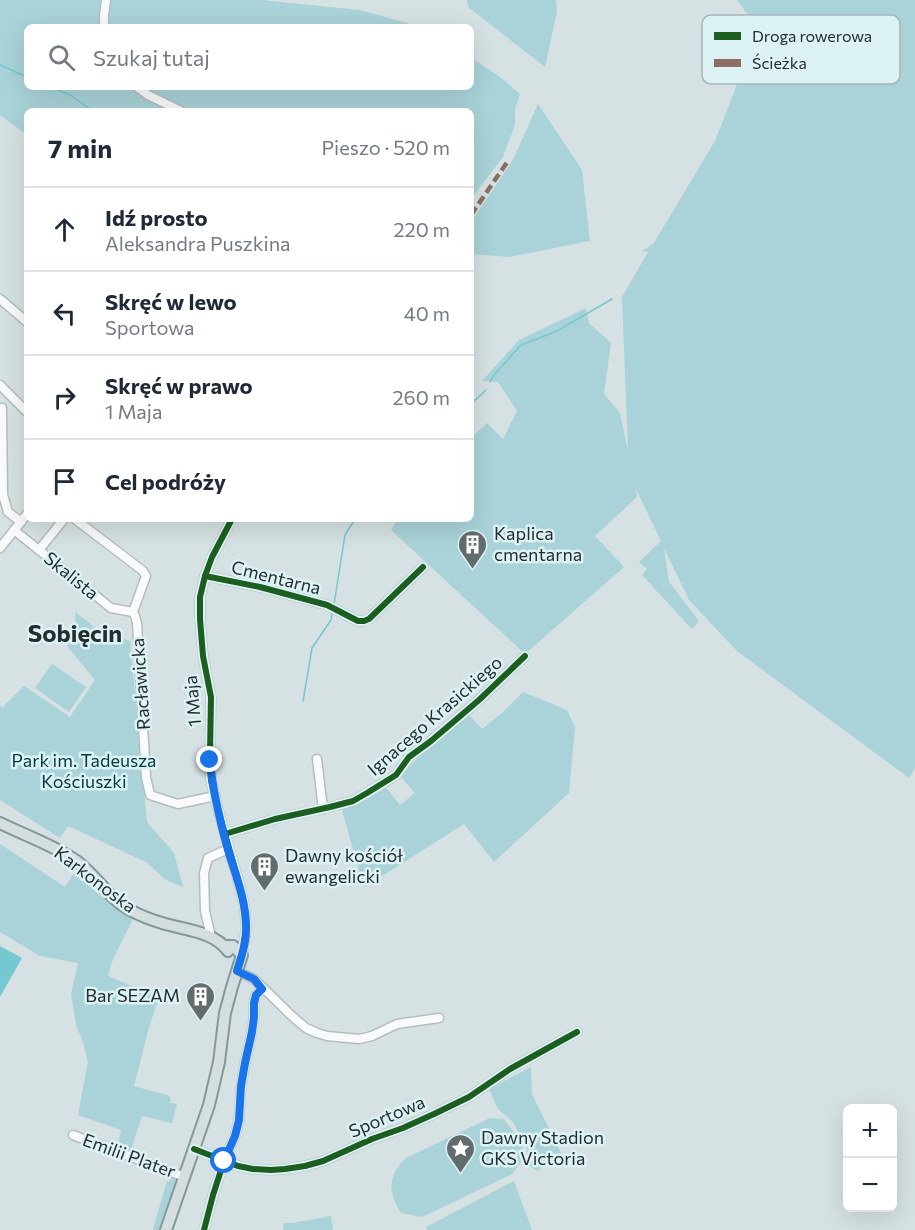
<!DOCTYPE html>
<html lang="pl">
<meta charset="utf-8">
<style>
:root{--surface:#fff;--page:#f6f6f7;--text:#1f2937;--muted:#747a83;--line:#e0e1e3}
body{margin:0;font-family:Commissioner,sans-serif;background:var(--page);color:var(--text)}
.controls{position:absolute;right:18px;bottom:18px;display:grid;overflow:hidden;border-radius:9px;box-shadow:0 6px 24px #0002}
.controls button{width:54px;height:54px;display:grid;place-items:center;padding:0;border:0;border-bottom:2px solid var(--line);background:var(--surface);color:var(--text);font:30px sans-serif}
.stop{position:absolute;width:18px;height:18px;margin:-14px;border:4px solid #1a73e8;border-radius:50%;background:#fff}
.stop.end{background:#1a73e8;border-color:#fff;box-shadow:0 2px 6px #0008}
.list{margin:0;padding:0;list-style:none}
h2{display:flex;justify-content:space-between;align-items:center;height:78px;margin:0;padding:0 24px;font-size:26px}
h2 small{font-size:20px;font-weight:400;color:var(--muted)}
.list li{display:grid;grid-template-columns:39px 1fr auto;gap:18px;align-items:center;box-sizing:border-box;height:84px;padding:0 24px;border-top:2px solid var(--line)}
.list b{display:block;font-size:22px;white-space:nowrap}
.list p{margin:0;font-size:20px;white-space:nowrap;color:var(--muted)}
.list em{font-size:20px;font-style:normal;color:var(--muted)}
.icon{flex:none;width:33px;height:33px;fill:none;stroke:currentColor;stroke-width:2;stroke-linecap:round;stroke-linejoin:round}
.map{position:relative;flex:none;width:915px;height:1230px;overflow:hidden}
.search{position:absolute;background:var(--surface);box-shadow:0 6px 24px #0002;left:24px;top:24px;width:450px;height:66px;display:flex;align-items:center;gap:15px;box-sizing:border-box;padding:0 21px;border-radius:9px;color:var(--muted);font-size:22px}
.panel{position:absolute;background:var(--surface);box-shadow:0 6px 24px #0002;left:24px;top:108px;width:450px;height:414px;border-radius:9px}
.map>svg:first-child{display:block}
.green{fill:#a9d3d8}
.water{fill:#73c8d2}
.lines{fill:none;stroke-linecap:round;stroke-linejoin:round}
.stream{stroke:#73c8d2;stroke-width:1.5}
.minor-casing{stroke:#b5bebf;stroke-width:11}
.major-casing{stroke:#82989a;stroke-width:14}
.minor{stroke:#f9fafb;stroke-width:8}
.major{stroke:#d4dedf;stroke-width:10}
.quiet{stroke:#8d6e63;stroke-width:4.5;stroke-dasharray:9 4.5;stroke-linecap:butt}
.cycleway-casing{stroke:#dcf2f5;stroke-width:10}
.cycleway{stroke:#1b5e20;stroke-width:6}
.route{stroke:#1a73e8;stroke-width:8}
.labels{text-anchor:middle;stroke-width:5;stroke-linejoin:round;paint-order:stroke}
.poi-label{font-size:18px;fill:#252d2e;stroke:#dcf2f5;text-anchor:start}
.street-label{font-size:18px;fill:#252d2e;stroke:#dcf2f5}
.park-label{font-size:18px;fill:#00393f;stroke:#dcf2f5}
.district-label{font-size:24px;font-weight:bold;fill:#252d2e;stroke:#dcf2f5}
.key{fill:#dcf2f5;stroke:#a5b7b9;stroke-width:1.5}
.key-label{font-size:16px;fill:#252d2e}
</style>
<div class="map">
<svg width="915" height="1230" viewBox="0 0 915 1230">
<rect width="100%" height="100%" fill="#d5e1e2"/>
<g class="green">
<path d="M0,0H261L360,10L407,23L414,27H27V87H471V58L499,76L520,94L515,109V125L503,157L471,199V111H282L278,108L242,111H196L173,102V111H27V135L0,115Z"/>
<path d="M467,0H556L557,12L545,67L468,7Z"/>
<path d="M737,0H915V768L909,778L737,651L689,600L664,548L669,582L699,621L692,629L642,575L647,569L639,562L661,541L636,489L637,497L595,536L624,567L525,654L391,530L398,519H471V438L487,423L503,439L517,411L498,382L482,381L519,340L586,308L589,323L611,343L604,394L620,413L628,451L622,297L648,252L642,251L654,243L715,141L747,59L748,15Z"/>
<path d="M538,104L582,170L590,241L509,257L471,254V222L513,160Z"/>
<path d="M75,612L98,630L130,641L147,822L174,853L183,887L166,880L146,862L68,826L60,838L0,800V706L3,707L24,686L70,717L95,680L67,646L76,627Z"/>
<path d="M52,664L86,687L69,712L35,688Z"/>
<path d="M523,692L567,710L575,727L569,793L494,862L464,824L365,887L362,881L342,810L386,788L400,805L415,793L400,776L428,748L468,714L482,729L503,712Z"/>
<path d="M0,844L65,887L74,873L103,898L133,919L113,959L108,975L114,979L159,996L148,1031L134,1086L167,1095L171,1098L170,1103L177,1104L172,1123L142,1116L130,1153L117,1148L121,1130L78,1115L88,1062L83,1042L76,1025L71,994L78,963L40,956L0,932Z"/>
<path d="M531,1067L532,1094L562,1155L537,1171L525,1163L527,1148L513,1122L498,1109L489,1089Z"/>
<path d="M490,1118L504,1119L523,1144L521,1162L512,1174L422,1217L401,1213C388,1192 387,1176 406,1158Z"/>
<path d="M173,1177L176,1182L159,1230H154L153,1229L167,1181L169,1182L171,1178Z"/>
<path d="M514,1181L532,1230H427L426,1227Z"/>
<path d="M331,1216L333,1230H283L284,1223H293Z"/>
</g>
<path class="water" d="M0,946L22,958L0,997Z"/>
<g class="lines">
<g class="stream">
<path d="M0,65L27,77"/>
<path d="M51,87L72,96L93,111"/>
<path d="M490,382L494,375L521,345L557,331L612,299"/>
<path d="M471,404L486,390"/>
<path d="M334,604L345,535L355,519"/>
<path d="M303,701L312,648L331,620L332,613"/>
</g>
<defs>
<g id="minor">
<path d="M104,27V16L106,0"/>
<path d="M137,87L148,95L181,111"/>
<path d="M0,299L27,322"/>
<path d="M0,385L27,412"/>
<path d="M2,408L3,495L8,512L21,522"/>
<path d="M75,519L143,571L146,576L133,612L135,616L137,623L146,777L150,795L178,804L215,796"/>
<path d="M232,519L212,557L205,576L200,597V619L203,656L211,697L210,754L211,780L217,806L241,890L245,910L246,930L242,955"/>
<path d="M14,530L111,608L133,612"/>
<path d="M0,548L27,514"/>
<path d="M39,550L64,519"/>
<path d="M205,576L260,587L327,605L358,621H364L369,619L423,567"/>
<path d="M317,759L323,809"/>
<path d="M225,834L275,819L330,807L353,801L367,793L396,775L409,757L431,741L479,700L525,656"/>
<path d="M211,937L205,911L204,873L208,858L228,849"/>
<path d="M237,971L254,979L294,1018L306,1028L317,1033L327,1036L359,1039L372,1036L397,1024L439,1018"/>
<path d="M73,1135L185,1177"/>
<path d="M194,1149L238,1166L253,1169L271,1170L285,1169L305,1166L323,1161L372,1139L403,1128L434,1114L469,1097L510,1069L577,1032"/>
<path d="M204,1230L213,1195L224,1161L235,1136L239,1120L241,1087L245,1063L252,1032L254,1017V1003L256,995L262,989"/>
</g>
<g id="major">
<path d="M0,823C26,836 54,845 78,862C97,877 110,900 132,911C141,916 152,920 162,923C184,930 214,931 228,951"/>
<path d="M166,1230L209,1105L219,1062L225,1013L232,987L242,955L233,946H225"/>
</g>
</defs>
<use href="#minor" class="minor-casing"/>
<use href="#major" class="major-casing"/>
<use href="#minor" class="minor"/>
<use href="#major" class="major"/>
<path class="quiet" d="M471,215L508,161"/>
<defs>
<g id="cycleway">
<path d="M232,519L212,557L205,576L200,597V619L203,656L211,697L210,754L211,780L217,806L241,890L245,910L246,930L242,955"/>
<path d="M205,576L260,587L327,605L358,621H364L369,619L423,567"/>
<path d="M225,834L275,819L330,807L353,801L367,793L396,775L409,757L431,741L479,700L525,656"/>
<path d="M194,1149L238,1166L253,1169L271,1170L285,1169L305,1166L323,1161L372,1139L403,1128L434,1114L469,1097L510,1069L577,1032"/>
<path d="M204,1230L213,1195L224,1161L235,1136L239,1120L241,1087L245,1063L252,1032L254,1017V1003L256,995L262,989"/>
</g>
</defs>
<use href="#cycleway" class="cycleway-casing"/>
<use href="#cycleway" class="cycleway"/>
</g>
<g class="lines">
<path class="route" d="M210,760C212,790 220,821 228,850C236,876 247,903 246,931C246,945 241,958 237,971L254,979L262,989L256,995L254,1003V1017L252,1032L245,1063L241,1086L239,1120L235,1136L224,1161"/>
</g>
<defs>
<symbol id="building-pin" viewBox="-11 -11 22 30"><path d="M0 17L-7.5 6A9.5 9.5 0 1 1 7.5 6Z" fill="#636c6d" stroke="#dcf2f5"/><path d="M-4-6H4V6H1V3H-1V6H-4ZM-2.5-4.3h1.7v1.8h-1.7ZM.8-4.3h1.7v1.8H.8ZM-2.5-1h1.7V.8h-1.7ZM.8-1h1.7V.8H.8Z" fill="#fff"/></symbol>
<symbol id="sight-pin" viewBox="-11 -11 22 30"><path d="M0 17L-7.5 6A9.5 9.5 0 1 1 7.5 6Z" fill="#636c6d" stroke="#dcf2f5"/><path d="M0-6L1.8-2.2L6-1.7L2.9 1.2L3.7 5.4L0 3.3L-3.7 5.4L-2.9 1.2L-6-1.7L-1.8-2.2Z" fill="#fff"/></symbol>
</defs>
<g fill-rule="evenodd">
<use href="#building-pin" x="456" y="528" width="33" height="45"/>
<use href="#building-pin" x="248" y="850" width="33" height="45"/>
<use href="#building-pin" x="184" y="980" width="33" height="45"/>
<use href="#sight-pin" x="444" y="1132" width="33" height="45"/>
</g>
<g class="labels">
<g class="poi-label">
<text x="494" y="540">Kaplica<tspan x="494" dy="21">cmentarna</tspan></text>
<text x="285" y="862">Dawny kościół<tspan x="285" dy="21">ewangelicki</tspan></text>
<text x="180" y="1002" text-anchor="end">Bar SEZAM</text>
<text x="481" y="1144">Dawny Stadion<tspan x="481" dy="21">GKS Victoria</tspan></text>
</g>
<g class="street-label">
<text transform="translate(71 576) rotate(39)" y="6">Skalista</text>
<text transform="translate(276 578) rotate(14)" y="6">Cmentarna</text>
<text transform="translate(141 684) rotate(-94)" y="6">Racławicka</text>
<text transform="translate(193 701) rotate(-95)" y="6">1 Maja</text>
<text transform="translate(435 716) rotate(-41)" y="6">Ignacego Krasickiego</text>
<text transform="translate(95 880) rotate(37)" y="6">Karkonoska</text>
<text transform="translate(387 1117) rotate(-23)" y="6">Sportowa</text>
<text transform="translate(129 1156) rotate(20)" y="6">Emilii Plater</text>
</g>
<g class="park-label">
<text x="84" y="767">Park im. Tadeusza<tspan x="84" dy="21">Kościuszki</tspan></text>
</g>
<g class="district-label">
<text x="75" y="642">Sobięcin</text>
</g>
</g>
<rect x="702" y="15" width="198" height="69" rx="9" class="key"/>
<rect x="714" y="32" width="27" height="8" fill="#1b5e20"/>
<rect x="714" y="59" width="27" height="8" fill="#8d6e63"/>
<g class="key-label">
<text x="752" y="42">Droga rowerowa</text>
<text x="752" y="69">Ścieżka</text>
</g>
</svg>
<div class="controls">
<button>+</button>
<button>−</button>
</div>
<div class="stop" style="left:224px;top:1161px"></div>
<div class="stop end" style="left:210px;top:760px"></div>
<div class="search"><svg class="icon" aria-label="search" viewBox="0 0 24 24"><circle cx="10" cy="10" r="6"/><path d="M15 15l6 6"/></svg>Szukaj tutaj</div>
<section class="panel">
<h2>7 min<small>Pieszo · 520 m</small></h2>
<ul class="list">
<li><svg class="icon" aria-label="ahead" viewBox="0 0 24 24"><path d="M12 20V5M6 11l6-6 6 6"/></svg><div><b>Idź prosto</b><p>Aleksandra Puszkina</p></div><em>220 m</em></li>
<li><svg class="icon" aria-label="left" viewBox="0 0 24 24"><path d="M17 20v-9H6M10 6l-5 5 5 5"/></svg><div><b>Skręć w lewo</b><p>Sportowa</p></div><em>40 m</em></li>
<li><svg class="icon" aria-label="right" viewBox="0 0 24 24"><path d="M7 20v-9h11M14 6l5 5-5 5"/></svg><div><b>Skręć w prawo</b><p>1 Maja</p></div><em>260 m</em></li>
<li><svg class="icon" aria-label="arrive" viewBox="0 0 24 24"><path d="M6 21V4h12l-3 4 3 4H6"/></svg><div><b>Cel podróży</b></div></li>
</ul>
</section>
</div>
